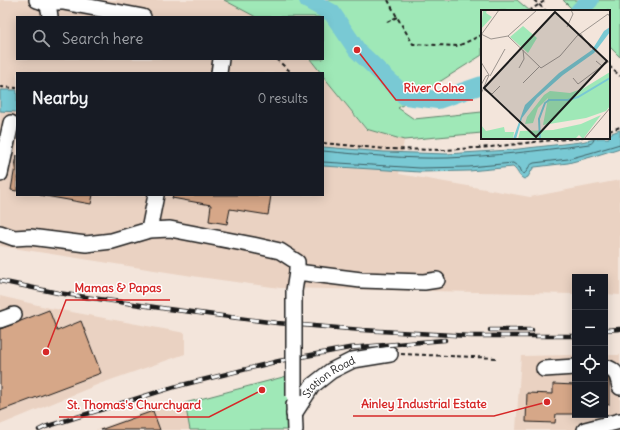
<!DOCTYPE html>
<meta charset="utf-8">
<style>
:root{--surface:#171b24;--page:#242831;--text:#f1f3f6;--muted:#9ea1a6;--line:#363941}
body{margin:0;font-family:Delius,sans-serif;background:var(--page);color:var(--text)}
.controls{position:absolute;right:12px;bottom:12px;display:grid;overflow:hidden;border-radius:0px;box-shadow:0 2px 10px #0003}
.controls button{width:36px;height:36px;display:grid;place-items:center;padding:0;border:0;border-bottom:1px solid var(--line);background:var(--surface);color:var(--text);font:20px sans-serif}
.list{margin:0;padding:0;list-style:none}
h2{display:flex;justify-content:space-between;align-items:center;height:52px;margin:0;padding:0 16px;font-size:17px}
h2 small{font-size:13px;font-weight:400;color:var(--muted)}
.icon{flex:none;width:22px;height:22px;fill:none;stroke:currentColor;stroke-width:2;stroke-linecap:round;stroke-linejoin:round}
.map{position:relative;flex:none;width:620px;height:430px;overflow:hidden}
.search{position:absolute;background:var(--surface);box-shadow:0 2px 10px #0003;left:16px;top:16px;width:308px;height:44px;display:flex;align-items:center;gap:10px;box-sizing:border-box;padding:0 14px;border-radius:0px;color:var(--muted);font-size:15px}
.panel{position:absolute;background:var(--surface);box-shadow:0 2px 10px #0003;left:16px;top:72px;width:308px;height:124px;border-radius:0px}
.map>svg:first-child{display:block}
.built{fill:#ead2c2}
.green{fill:#9fe8b7;stroke:#5e826a}
.water{fill:#79c9d4;stroke:#54848a}
.lines{fill:none;stroke-linecap:round;stroke-linejoin:round}
.shore{stroke:#416166;stroke-width:1}
.river{stroke:#79c9d4;stroke-width:18}
.building{fill:#d6a788;stroke:#1c1c1c}
.minor-casing{stroke:#1c1c1c;stroke-width:18}
.path{stroke:#1c1c1c;stroke-width:2;stroke-dasharray:4 3;stroke-linecap:butt}
.minor{stroke:#fff;stroke-width:15}
.rail-casing{stroke:#1c1c1c;stroke-width:4.5}
.rail{stroke:#fff;stroke-width:3;stroke-dasharray:9;stroke-linecap:butt}
.minor-bridge-casing{stroke:#1c1c1c;stroke-width:18;stroke-linecap:butt}
.path-bridge{stroke:#1c1c1c;stroke-width:2;stroke-dasharray:4 3;stroke-linecap:butt}
.minor-bridge{stroke:#fff;stroke-width:15}
.labels{text-anchor:middle;stroke-width:3;stroke-linejoin:round;paint-order:stroke}
.street-label{font-size:11px;fill:#1c1c1c;stroke:#fff}
.inset-river{fill:none;stroke:#79c9d4;stroke-width:2}
.inset-road{fill:none;stroke:#9d958f;stroke-width:1}
.view{fill:#1c1c1c;fill-opacity:0.15;stroke:#1c1c1c;stroke-width:2}
.inset-edge{fill:none;stroke:#1c1c1c;stroke-width:2}
.leader{fill:none;stroke:#d62828;stroke-width:1.5}
.callout-dot{fill:#d62828;stroke:#fff;stroke-width:1.5}
.callout-label{font-size:12px;text-anchor:middle;font-weight:bold;fill:#d62828;stroke:#fff;stroke-width:3;stroke-linejoin:round;paint-order:stroke}
</style>
<div class="map">
<svg width="620" height="430" viewBox="0 0 620 430">
<rect width="100%" height="100%" fill="#f3e5db"/>
<filter id="ink" filterUnits="userSpaceOnUse"><feTurbulence type="fractalNoise" baseFrequency=".025" numOctaves="2"/><feDisplacementMap in="SourceGraphic" scale="8" xChannelSelector="R" yChannelSelector="G"/><feConvolveMatrix kernelMatrix="1 2 1 2 8 2 1 2 1" color-interpolation-filters="sRGB"/></filter>
<g filter="url(#ink)">
<g class="built">
<path d="M0,0H224L256,17H17V59H310L321,73H17V195H323V76L365,129L404,140L399,174L530,197L620,180V295L605,294V277H575V294L280,288L199,277L0,246Z"/>
<path d="M0,296L50,308L185,333V354L99,384L0,425Z"/>
<path d="M575,355V415H605V355H620V430H516L521,356Z"/>
<path d="M178,403H185L190,430H96L155,408Z"/>
</g>
<g class="green">
<path d="M224,0H517L530,11H482V55L398,108L414,119L482,112V133L404,140L366,129L323,76V73H321L310,59H323V17H256Z"/>
<path d="M563,0H620V57L609,46V11H574Z"/>
<path d="M287,376L289,430H190L185,403Z"/>
</g>
<g class="water">
<path d="M0,90H17V112L0,111Z"/>
<path d="M620,130V148L591,157L568,163L535,167L533,168L528,177L524,179C518,176 519,172 513,167L469,171L420,172L323,166V147L384,152L447,154L510,150L581,142L599,138H609V134Z"/>
</g>
<g class="lines">
<g class="shore">
<path d="M323,151C364,155 407,159 448,158C493,156 537,151 582,145C587,144 594,145 594,138"/>
<path d="M323,162L420,168L469,167L513,163L520,168L522,173L524,174C529,170 527,166 534,163L568,159L590,153L620,144"/>
</g>
<g class="river">
<path d="M308,0L332,13L357,50L405,96L438,100L482,85"/>
<path d="M579,11L590,0"/>
</g>
</g>
<g class="building">
<path d="M17,155V191L11,190Z"/>
<path d="M40,195H93L91,204Z"/>
<path d="M173,195H271L268,215L230,209L227,224L209,221L211,205L172,198Z"/>
<path d="M49,310L57,331L81,321L101,373L0,411V329Z"/>
<path d="M605,378H609V405L605,404Z"/>
<path d="M553,384L575,385V414H556L555,423L526,422L527,393L553,394Z"/>
<path d="M153,411L160,430H100Z"/>
</g>
<g class="lines">
<defs>
<g id="minor">
<path d="M37,0C48,3 49,6 50,17"/>
<path d="M44,2H63L143,17"/>
<path d="M219,73L221,59"/>
<path d="M0,174L11,123"/>
<path d="M149,230L156,195"/>
<path d="M0,233L14,238L30,237L86,244L112,241L149,230L170,229L253,245L280,251L297,262V272L294,291"/>
<path d="M297,272L361,280L424,282L437,280"/>
<path d="M0,320L14,315"/>
<path d="M605,367C617,370 618,377 620,387"/>
<path d="M544,369L575,367"/>
<path d="M294,405L295,430"/>
<path id="s1" d="M294,414L312,386L331,371L353,360L390,354"/>
<path d="M585,430L620,421"/>
</g>
</defs>
<use href="#minor" class="minor-casing"/>
<g class="path">
<path d="M388,0L397,17L413,44L458,46L482,35"/>
<path d="M529,11L546,0"/>
<path d="M387,22L397,17"/>
<path d="M276,59L292,73"/>
<path d="M609,66L620,76"/>
<path d="M0,87L17,88"/>
<path d="M609,131L620,127"/>
<path d="M323,143L386,149L444,150L491,147L552,140L583,138"/>
<path d="M401,354L498,358"/>
</g>
<use href="#minor" class="minor"/>
<defs>
<g id="rail">
<path d="M0,281L58,293L168,309L277,323L362,330L471,336H575"/>
<path d="M490,330H532"/>
<path d="M605,330L620,329"/>
<path d="M39,430L45,427L174,387L279,361L349,348L445,340"/>
</g>
</defs>
<use href="#rail" class="rail-casing"/>
<use href="#rail" class="rail"/>
<defs>
<path id="minor-bridge" d="M294,396V291"/>
</defs>
<use href="#minor-bridge" class="minor-bridge-casing"/>
<path class="path-bridge" d="M534,0L546,11"/>
<use href="#minor-bridge" class="minor-bridge"/>
</g>
</g>
<g class="labels">
<g class="street-label">
<text dy="4" stroke="none"><textPath href="#s1" startOffset="52">Station Road</textPath></text>
</g>
</g>
<g transform="translate(481 10)">
<rect width="129" height="129" fill="#f3e5db"/>
<path d="M2,0H6L5,3L11,7L0,19ZM42,16L56,28L47,43L29,27ZM129,62V96L125,101L105,108L62,115L67,88L57,98L52,113L44,114L46,107L63,85L69,81L89,83L103,78ZM120,105L102,129L98,125L94,129H37L39,121L72,120L100,114ZM0,115L5,121L23,117L24,122H33L32,129H0Z" fill="#9fe8b7"/>
<path d="M129,17V22L113,43L82,65L56,88L41,108L35,129H32L44,95L78,63L111,40L123,21Z" fill="#79c9d4"/>
<path class="inset-river" d="M59,129L58,109L64,93L68,90H87L97,87L129,68"/>
<path class="inset-road" d="M86,17L92,4L90,0M99,23L110,38M0,24L10,29L27,26L60,58L79,46L96,26L127,4L129,7M0,25L18,0M27,26L56,0M115,51L121,56L129,51M0,52L8,65M38,58L43,49L42,40M9,66L24,39M92,68L97,74L121,56M42,73L59,56M0,75L5,66L8,65L0,84M3,80L11,84L19,76M103,129L129,98"/>
<path class="view" d="M74,2L126,51L55,127L3,78Z"/>
<rect width="129" height="129" class="inset-edge"/>
</g>
<path class="leader" d="M357 50L396 100H473M46 352L66 300H170M547 402L494 416H353M262 390L209 417H59"/>
<g class="callout-dot">
<circle cx="357" cy="50" r="4"/>
<circle cx="46" cy="352" r="4"/>
<circle cx="547" cy="402" r="4"/>
<circle cx="262" cy="390" r="4"/>
</g>
<g class="callout-label">
<text x="434" y="92">River Colne</text>
<text x="118" y="292">Mamas &amp; Papas</text>
<text x="424" y="408">Ainley Industrial Estate</text>
<text x="134" y="409">St. Thomas's Churchyard</text>
</g>
</svg>
<div class="controls">
<button>+</button>
<button>−</button>
<button><svg class="icon" aria-label="locate" viewBox="0 0 24 24"><circle cx="12" cy="12" r="6"/><path d="M12 2v4M12 18v4M2 12h4M18 12h4"/></svg></button>
<button><svg class="icon" aria-label="layers" viewBox="0 0 24 24"><path d="M12 4l9 5-9 5-9-5zM3 14l9 5 9-5"/></svg></button>
</div>
<div class="search"><svg class="icon" aria-label="search" viewBox="0 0 24 24"><circle cx="10" cy="10" r="6"/><path d="M15 15l6 6"/></svg>Search here</div>
<section class="panel">
<h2>Nearby<small>0 results</small></h2>
<ul class="list">
</ul>
</section>
</div>
